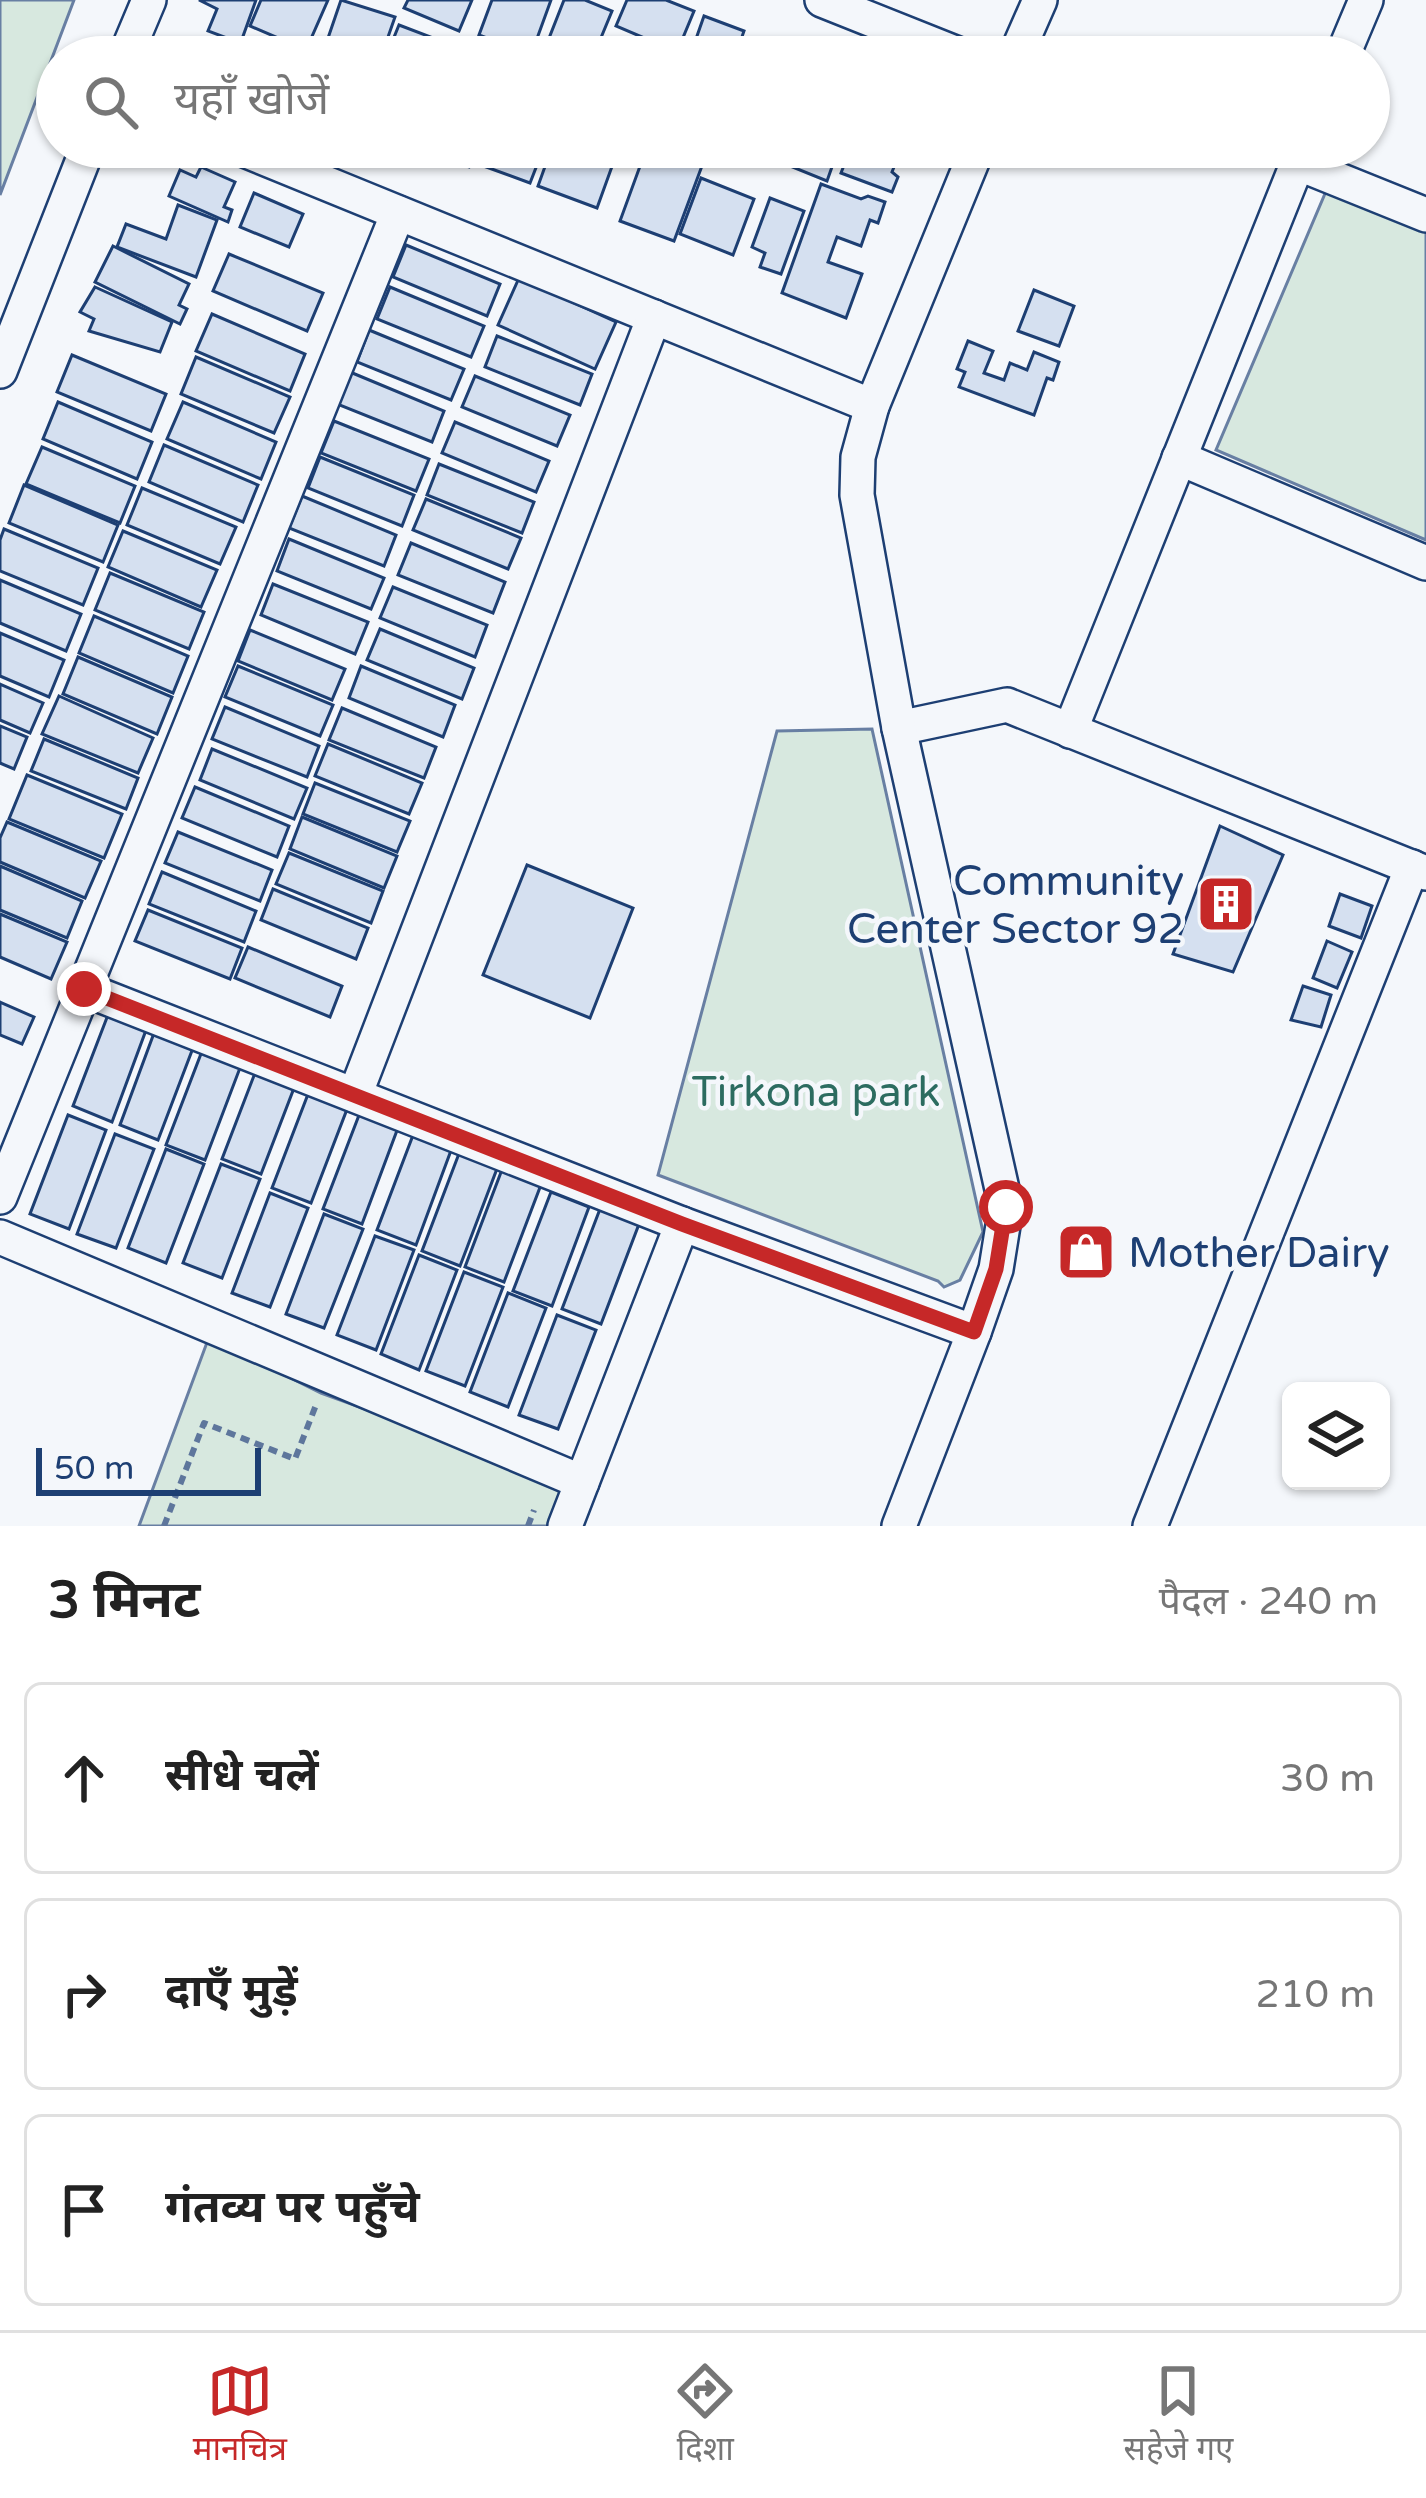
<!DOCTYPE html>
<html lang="hi">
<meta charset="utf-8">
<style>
:root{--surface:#fff;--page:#f2f2f2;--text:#222;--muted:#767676;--line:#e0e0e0;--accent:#c62828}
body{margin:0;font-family:"Varela Round","Noto Sans Devanagari",sans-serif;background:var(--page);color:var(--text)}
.controls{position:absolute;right:36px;bottom:36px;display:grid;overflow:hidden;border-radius:18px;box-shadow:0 3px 9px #0004}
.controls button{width:108px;height:108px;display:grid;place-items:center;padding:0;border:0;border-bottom:3px solid var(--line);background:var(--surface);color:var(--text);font:60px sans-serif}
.scale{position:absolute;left:36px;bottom:30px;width:225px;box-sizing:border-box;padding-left:12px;border:6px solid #1d3f73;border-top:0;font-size:33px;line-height:42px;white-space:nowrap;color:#1d3f73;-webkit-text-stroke:9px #f4f7fb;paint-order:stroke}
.stop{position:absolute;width:36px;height:36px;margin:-27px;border:9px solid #c62828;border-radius:50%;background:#fff}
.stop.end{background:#c62828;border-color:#fff;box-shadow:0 3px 12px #0008}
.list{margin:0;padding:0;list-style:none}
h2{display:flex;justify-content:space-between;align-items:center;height:156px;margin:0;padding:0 48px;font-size:51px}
h2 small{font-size:39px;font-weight:400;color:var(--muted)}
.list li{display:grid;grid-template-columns:78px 1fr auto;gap:36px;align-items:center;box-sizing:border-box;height:192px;margin:0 24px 24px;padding:0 24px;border:3px solid var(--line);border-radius:18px}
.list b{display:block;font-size:45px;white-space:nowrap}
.list em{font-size:39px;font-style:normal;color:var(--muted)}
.icon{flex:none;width:66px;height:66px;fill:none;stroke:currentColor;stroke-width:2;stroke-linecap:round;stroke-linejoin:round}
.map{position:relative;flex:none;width:1426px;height:1526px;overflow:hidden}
.search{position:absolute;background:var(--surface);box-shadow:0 3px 9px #0004;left:36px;right:36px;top:36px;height:132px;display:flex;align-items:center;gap:30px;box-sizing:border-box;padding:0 42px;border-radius:66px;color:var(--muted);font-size:45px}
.sheet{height:804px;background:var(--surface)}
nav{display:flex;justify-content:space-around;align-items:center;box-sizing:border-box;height:168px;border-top:3px solid var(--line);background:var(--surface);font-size:33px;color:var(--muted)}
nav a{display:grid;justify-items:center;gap:6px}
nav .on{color:var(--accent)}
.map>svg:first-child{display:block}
.green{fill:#d7e8df;stroke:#687fa3;stroke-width:3}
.building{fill:#d5e0f0;stroke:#1d3f73;stroke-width:3}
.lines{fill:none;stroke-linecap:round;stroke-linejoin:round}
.minor-casing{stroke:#1d3f73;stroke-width:38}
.path{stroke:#5e769c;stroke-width:6;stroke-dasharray:9 6;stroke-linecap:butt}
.minor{stroke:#f4f7fb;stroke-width:33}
.route{stroke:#c62828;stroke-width:15}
.labels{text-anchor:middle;stroke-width:9;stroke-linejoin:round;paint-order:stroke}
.poi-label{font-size:42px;fill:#1d3f73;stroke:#f4f7fb;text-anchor:end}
.park-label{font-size:42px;fill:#2c6c60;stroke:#f4f7fb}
</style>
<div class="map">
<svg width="1426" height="1526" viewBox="0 0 1426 1526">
<rect width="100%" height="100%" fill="#f4f7fb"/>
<g class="green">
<path d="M0,0H74L0,195Z"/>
<path d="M1327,189L1426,231V540L1216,450Z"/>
<path d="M872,729L983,1232L960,1280L944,1287L938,1281L658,1175L777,731Z"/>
<path d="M209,1337L321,1393L580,1487L564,1526H139Z"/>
</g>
<g class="building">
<path d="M199,0H256L242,39L232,40L208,31L217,9Z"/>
<path d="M261,0H328L306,50L250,26Z"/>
<path d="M341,0L395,17L381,57L327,41Z"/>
<path d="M408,0H472L459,31L404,8Z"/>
<path d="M492,0H551L531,55L479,35Z"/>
<path d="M564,0H585L612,11L593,57H559L544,51Z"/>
<path d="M627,0H666L694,11L677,52L616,26Z"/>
<path d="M704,16L744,31L735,57L690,56Z"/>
<path d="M399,25L436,39L429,57H386Z"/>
<path d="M418,147H475L469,167L416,151Z"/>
<path d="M484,147H544L530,183L478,164Z"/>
<path d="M552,147H619L597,208L538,186Z"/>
<path d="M647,147H709L674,241L620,221Z"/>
<path d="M780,147H839L827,181L775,160Z"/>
<path d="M851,147H902L892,172L898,177L892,192L841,173Z"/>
<path d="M201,167L235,182L224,207L232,210L228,222L169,196L180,170L196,177Z"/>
<path d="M701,178L754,199L733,255L680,234Z"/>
<path d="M821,184L861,199L868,196L885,202L878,223L870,220L861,246L837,237L828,262L862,274L846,318L782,293Z"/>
<path d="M254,193L303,214L289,247L240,227Z"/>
<path d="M770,198L804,211L781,274L760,267L765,253L752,247Z"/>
<path d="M178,205L217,220L196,277L117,247L126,224L166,239Z"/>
<path d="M406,245L500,284L487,316L393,277Z"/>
<path d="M113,246L189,284L179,305L187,309L180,324L95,282Z"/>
<path d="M229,254L323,293L307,331L213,291Z"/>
<path d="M519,278L616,322L595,369L498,325Z"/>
<path d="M95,287L172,322L160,352L89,331L94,319L80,312Z"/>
<path d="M390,287L484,326L471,357L377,319Z"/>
<path d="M1034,290L1074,306L1059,346L1018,331Z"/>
<path d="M212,314L305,354L290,391L196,351Z"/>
<path d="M369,330L464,369L451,400L357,362Z"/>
<path d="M497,336L592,374L580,405L485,367Z"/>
<path d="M968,341L993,351L984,373L1004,380L1010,363L1027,370L1034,352L1059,362L1053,380L1047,378L1034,415L959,387L965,372L957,369Z"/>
<path d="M72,355L166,394L151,431L57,392Z"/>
<path d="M196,357L290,397L274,433L181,394Z"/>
<path d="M350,372L444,411L432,442L337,404Z"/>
<path d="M475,376L570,415L557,446L462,407Z"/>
<path d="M58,402L152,442L137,479L43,439Z"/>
<path d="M183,402L276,442L261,479L167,439Z"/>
<path d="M334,421L429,459L416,491L321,453Z"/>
<path d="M455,422L549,461L536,492L442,453Z"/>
<path d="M164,445L258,485L243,522L149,482Z"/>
<path d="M42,447L135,486L120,523L26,484Z"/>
<path d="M320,457L414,495L402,526L308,488Z"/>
<path d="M439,464L534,502L522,533L427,495Z"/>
<path d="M24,485L118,525L103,562L9,523Z"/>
<path d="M142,488L236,527L220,564L127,525Z"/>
<path d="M302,496L396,535L384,566L289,528Z"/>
<path d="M426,499L521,538L508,569L413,530Z"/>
<path d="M4,529L98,568L83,605L0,571V540Z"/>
<path d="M123,531L217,570L201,607L108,567Z"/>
<path d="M289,539L384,578L371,609L277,571Z"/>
<path d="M411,543L505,582L493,613L398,575Z"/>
<path d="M110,573L204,612L189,649L95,610Z"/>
<path d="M0,580L81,614L66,651L0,623Z"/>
<path d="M273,584L368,622L355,654L261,615Z"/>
<path d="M393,587L487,625L475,657L380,618Z"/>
<path d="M94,616L188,656L173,693L79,653Z"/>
<path d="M380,629L474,668L462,699L367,660Z"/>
<path d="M250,630L345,669L332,700L238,661Z"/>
<path d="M0,633L64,660L49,697L0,676Z"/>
<path d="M78,657L172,697L157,734L63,694Z"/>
<path d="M238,666L333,705L320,736L225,697Z"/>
<path d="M361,666L455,705L443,737L349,698Z"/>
<path d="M0,684L43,703L30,733L0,720Z"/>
<path d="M59,696L153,738L138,773L42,734Z"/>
<path d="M225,707L319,746L307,777L212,739Z"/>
<path d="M342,708L436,747L424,778L329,740Z"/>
<path d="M0,726L27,737L14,769L0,763Z"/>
<path d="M44,739L138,778L126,809L31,771Z"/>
<path d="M328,744L422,783L409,814L315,776Z"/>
<path d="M212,749L307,788L294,819L200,780Z"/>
<path d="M27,775L122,814L104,858L9,819Z"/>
<path d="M315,783L410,821L397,852L303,814Z"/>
<path d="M195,787L289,826L277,857L182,818Z"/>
<path d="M302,817L397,856L384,888L290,849Z"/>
<path d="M7,822L101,861L85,898L0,862V838Z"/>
<path d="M1220,826L1283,855L1233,972L1173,954Z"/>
<path d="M178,832L272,870L260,901L165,863Z"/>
<path d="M289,853L383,891L371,923L276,884Z"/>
<path d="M527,865L633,908L590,1018L483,975Z"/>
<path d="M0,866L82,901L67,938L0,910Z"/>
<path d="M162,872L256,911L244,942L149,904Z"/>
<path d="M273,889L368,928L356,959L261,920Z"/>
<path d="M1340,894L1372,906L1361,938L1329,926Z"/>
<path d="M148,910L242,948L230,979L135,941Z"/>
<path d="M0,914L67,942L51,979L0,957Z"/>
<path d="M1327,941L1352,952L1337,988L1313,978Z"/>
<path d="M248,947L342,986L330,1017L235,978Z"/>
<path d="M1303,986L1331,995L1321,1027L1291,1020Z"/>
<path d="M0,1002L34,1017L22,1044L0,1035Z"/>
<path d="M111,1007L149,1022L112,1122L73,1106Z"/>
<path d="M157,1025L196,1040L158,1140L120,1125Z"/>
<path d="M204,1046L243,1060L205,1160L166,1145Z"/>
<path d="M260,1060L299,1075L261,1174L222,1159Z"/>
<path d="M310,1089L349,1104L311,1203L272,1188Z"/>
<path d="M361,1110L399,1125L362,1224L323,1209Z"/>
<path d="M68,1115L106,1130L69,1229L30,1214Z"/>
<path d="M415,1130L453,1145L416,1245L377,1230Z"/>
<path d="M115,1134L154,1149L116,1248L77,1234Z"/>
<path d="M166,1149L204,1164L166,1263L128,1248Z"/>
<path d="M460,1151L498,1166L460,1266L422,1251Z"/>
<path d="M221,1164L260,1179L222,1278L183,1263Z"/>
<path d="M503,1167L542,1182L504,1282L465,1267Z"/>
<path d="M551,1192L589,1207L552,1306L513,1291Z"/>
<path d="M270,1193L308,1208L270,1307L232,1293Z"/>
<path d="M600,1209L639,1224L601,1324L562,1309Z"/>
<path d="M324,1214L363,1229L324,1328L286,1314Z"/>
<path d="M375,1236L414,1250L376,1350L337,1335Z"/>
<path d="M419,1255L457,1270L419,1370L381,1354Z"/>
<path d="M464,1272L503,1287L465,1386L426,1371Z"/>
<path d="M508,1293L546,1308L508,1407L470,1392Z"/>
<path d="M557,1315L596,1330L558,1429L519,1415Z"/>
</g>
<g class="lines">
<defs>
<g id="minor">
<path d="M822,0L965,57"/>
<path d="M125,57L149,0"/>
<path d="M1015,57L1040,0"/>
<path d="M1342,57L1366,0"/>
<path d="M237,147L872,406"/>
<path d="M1297,163L1426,215"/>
<path d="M0,371L88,147"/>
<path d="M1179,458L1426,563"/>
<path d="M899,728L1007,705L1426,873"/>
<path d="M1070,731L1304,147"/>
<path d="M84,989L682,1224L974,1332"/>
<path d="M355,1095L654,317"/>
<path d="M0,1197L398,213"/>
<path d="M0,1237L582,1482"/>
<path d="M565,1526L682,1224"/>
<path d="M899,1526L974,1332L996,1269L1006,1207L899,728L857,495L858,457L872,406L978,147"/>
<path d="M1150,1526L1412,867"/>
</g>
</defs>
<use href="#minor" class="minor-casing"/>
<g class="path">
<path d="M164,1526L204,1423L295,1459L316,1405"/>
<path d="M528,1526L534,1510"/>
</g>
<use href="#minor" class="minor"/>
</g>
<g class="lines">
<path class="route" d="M84,989L682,1224L974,1332L996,1269L1006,1207"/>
</g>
<defs>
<symbol id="building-square" viewBox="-11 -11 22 22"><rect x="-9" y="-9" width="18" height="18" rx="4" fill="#c62828" stroke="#f4f7fb"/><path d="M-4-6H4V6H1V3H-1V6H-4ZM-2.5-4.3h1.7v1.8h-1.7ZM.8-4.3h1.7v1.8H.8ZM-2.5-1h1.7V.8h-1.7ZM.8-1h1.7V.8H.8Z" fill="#fff"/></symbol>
<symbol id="shop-square" viewBox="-11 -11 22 22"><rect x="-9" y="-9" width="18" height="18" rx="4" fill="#c62828" stroke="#f4f7fb"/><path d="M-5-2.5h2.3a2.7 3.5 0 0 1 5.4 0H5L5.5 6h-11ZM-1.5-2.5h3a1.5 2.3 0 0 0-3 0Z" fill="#fff"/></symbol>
</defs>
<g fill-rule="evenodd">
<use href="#building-square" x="1193" y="871" width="66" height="66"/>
<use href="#shop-square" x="1053" y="1219" width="66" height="66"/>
</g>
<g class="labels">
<g class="poi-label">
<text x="1184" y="895">Community<tspan x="1184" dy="48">Center Sector 92</tspan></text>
<text x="1128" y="1267" text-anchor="start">Mother Dairy</text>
</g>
<g class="park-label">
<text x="816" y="1106">Tirkona park</text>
</g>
</g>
</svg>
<div class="controls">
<button><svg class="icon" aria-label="layers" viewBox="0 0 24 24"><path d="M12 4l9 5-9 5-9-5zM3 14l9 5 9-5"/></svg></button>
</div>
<div class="scale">50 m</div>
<div class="stop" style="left:1006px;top:1207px"></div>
<div class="stop end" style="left:84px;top:989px"></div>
<div class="search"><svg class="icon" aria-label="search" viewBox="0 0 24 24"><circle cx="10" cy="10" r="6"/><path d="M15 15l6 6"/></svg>यहाँ खोजें</div>
</div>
<section class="sheet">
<h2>3 मिनट<small>पैदल · 240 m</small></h2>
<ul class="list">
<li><svg class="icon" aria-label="ahead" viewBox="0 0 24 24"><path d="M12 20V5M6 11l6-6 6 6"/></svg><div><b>सीधे चलें</b></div><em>30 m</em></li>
<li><svg class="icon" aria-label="right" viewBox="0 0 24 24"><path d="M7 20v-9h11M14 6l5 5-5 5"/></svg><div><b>दाएँ मुड़ें</b></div><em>210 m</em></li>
<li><svg class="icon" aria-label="arrive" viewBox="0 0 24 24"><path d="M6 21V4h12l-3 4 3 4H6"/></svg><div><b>गंतव्य पर पहुँचे</b></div></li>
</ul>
</section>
<nav>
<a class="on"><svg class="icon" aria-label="map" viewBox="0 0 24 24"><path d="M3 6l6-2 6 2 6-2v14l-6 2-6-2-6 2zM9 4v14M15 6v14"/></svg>मानचित्र</a>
<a><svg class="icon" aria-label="directions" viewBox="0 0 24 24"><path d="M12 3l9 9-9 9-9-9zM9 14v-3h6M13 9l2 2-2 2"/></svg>दिशा</a>
<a><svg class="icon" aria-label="saved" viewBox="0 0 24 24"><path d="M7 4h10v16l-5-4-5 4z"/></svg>सहेजे गए</a>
</nav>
